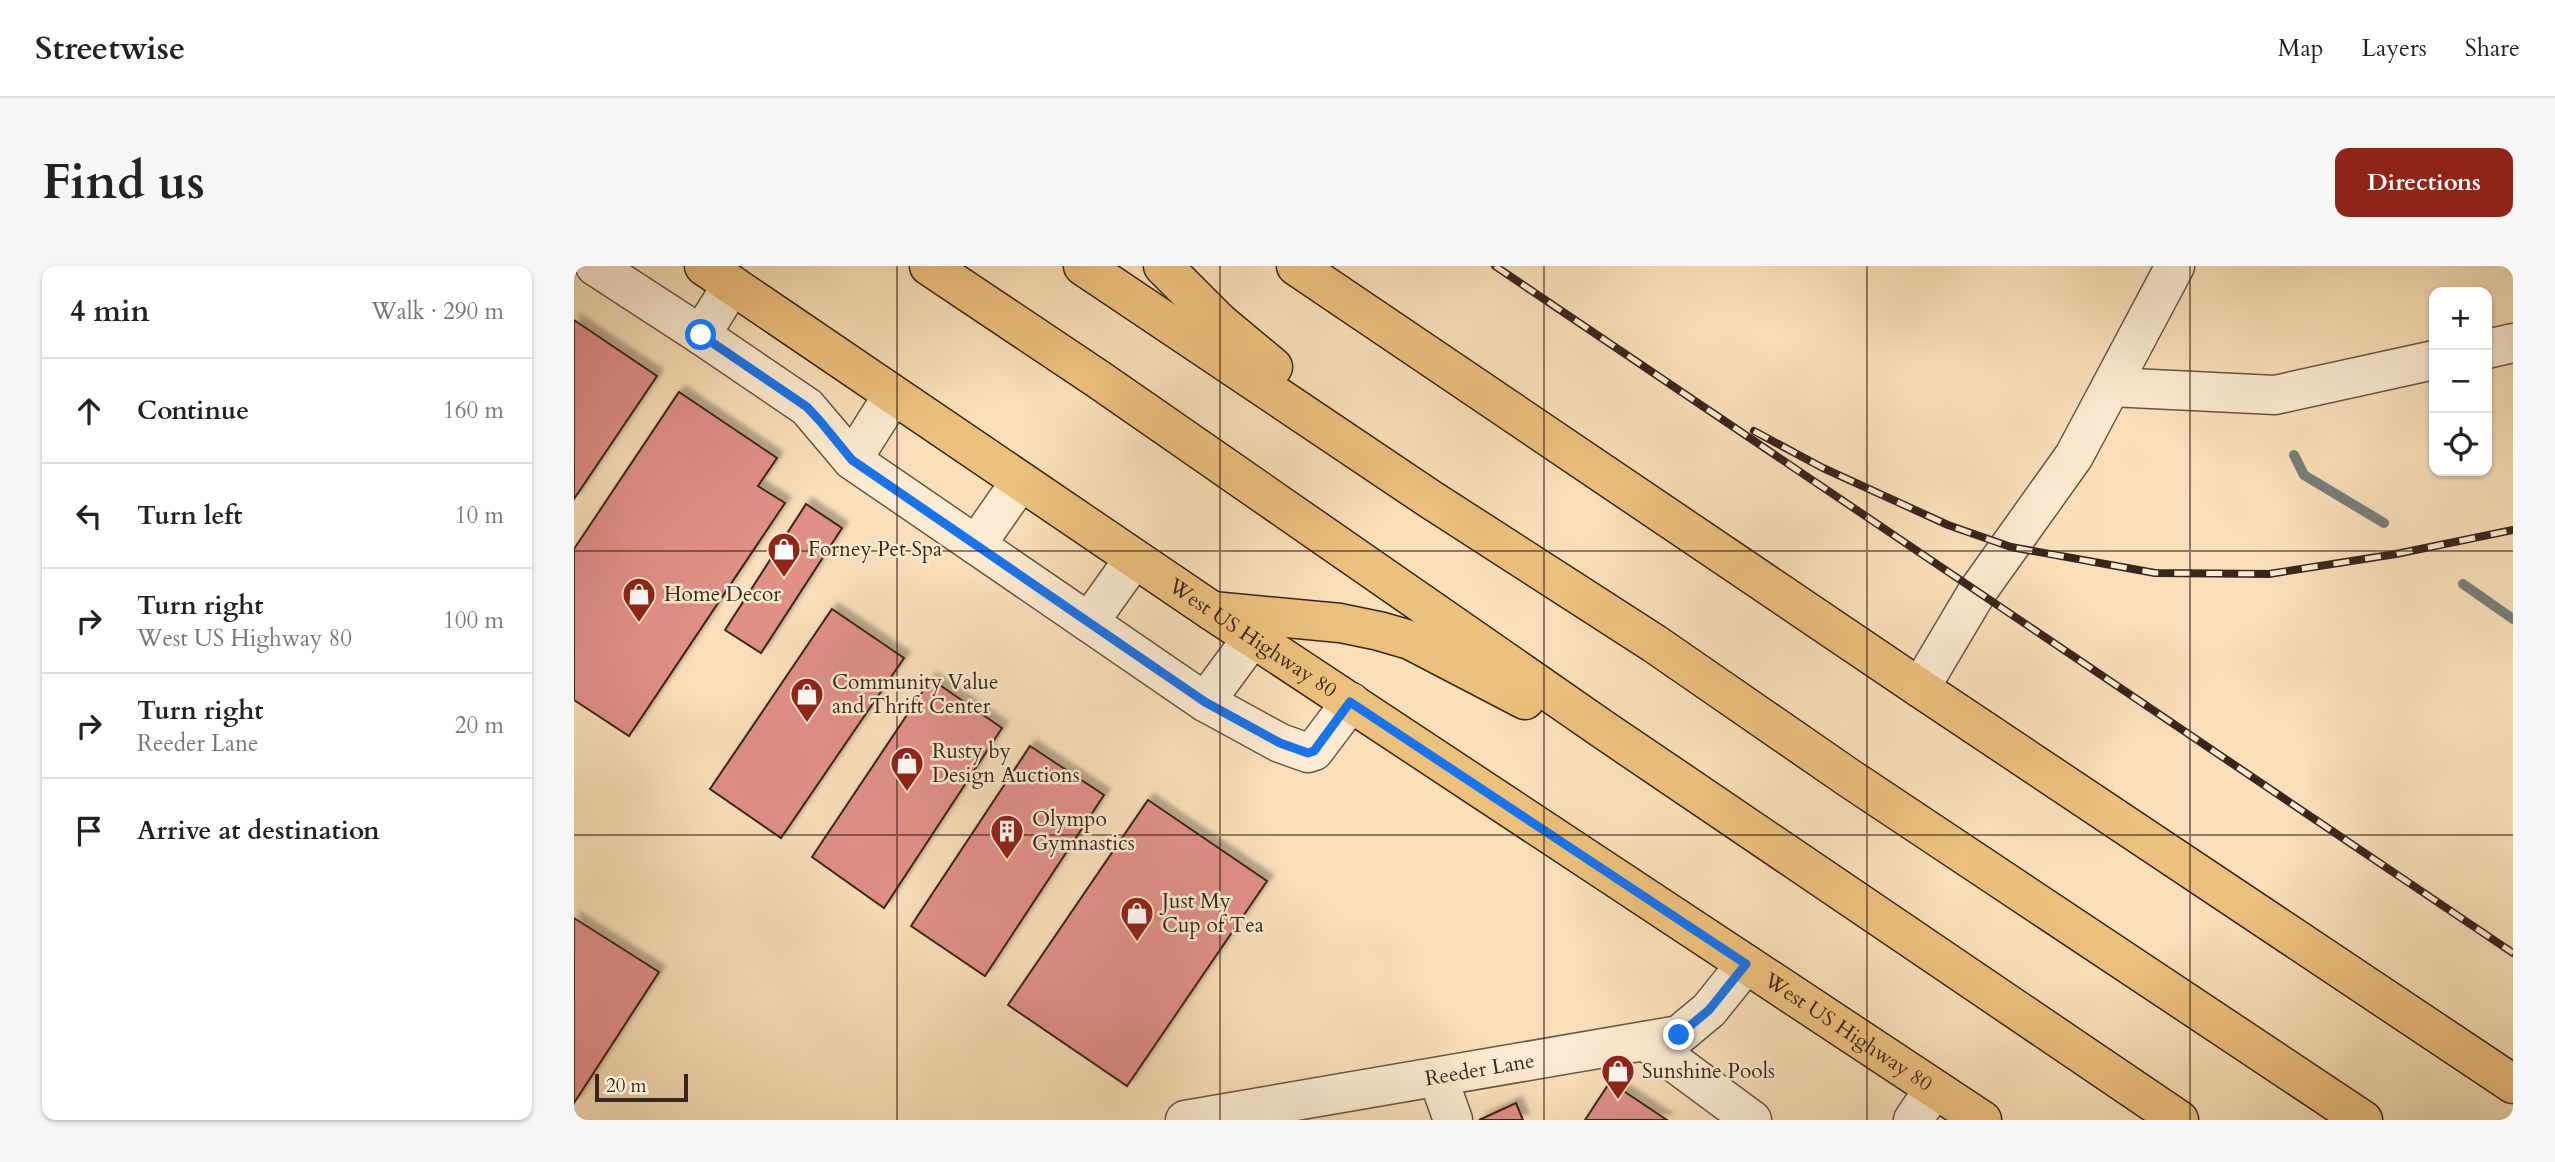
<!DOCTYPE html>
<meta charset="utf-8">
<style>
:root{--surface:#fff;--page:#f6f6f6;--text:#222;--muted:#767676;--line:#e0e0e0;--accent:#8f2418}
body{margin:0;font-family:Cardo,serif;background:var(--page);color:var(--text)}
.controls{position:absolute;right:21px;top:21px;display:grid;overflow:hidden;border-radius:14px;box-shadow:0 2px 5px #0004}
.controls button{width:63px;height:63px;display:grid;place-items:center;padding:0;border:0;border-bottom:2px solid var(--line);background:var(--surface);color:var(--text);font:35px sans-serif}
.scale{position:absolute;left:21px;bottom:18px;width:93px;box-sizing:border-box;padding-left:7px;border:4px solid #3a251c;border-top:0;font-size:19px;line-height:24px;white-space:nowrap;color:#3a251c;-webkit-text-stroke:5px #fbebd2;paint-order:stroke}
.stop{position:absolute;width:21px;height:21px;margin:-16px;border:5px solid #1a73e8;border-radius:50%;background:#fff}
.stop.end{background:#1a73e8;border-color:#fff;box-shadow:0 2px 7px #0008}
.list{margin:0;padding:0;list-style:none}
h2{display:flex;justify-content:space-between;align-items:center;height:91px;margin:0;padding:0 28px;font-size:30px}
h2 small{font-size:23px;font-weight:400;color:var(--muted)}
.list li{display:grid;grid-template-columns:46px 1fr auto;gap:21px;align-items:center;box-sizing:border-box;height:105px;padding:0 28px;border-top:2px solid var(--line)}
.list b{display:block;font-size:26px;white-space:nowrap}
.list p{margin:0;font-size:23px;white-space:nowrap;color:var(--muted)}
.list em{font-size:23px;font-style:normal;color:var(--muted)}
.icon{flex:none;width:38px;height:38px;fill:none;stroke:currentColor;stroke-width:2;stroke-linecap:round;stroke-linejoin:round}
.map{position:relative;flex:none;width:1939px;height:854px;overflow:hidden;border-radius:14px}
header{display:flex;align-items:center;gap:42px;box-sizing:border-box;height:98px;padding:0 35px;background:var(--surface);border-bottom:2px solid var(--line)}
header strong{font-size:33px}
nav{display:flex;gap:38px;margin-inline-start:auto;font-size:24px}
.intro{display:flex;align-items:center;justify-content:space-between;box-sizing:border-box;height:168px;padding:0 42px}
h1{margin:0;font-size:49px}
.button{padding:18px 32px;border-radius:14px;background:var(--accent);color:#fff;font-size:24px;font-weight:700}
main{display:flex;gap:42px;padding:0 42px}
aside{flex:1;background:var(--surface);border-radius:14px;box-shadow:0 2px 5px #0004}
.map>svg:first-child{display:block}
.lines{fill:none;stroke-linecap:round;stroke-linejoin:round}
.stream{stroke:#777f7a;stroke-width:10}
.building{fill:#e19088;stroke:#3a251c;stroke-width:2;filter:url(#shadow)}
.minor-casing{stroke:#6a5444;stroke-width:41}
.major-casing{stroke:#3a251c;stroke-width:41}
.highway-casing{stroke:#3a251c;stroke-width:41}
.minor{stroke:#fbebd2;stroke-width:38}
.major{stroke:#ecc07d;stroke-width:38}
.highway{stroke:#ecc07d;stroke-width:38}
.rail-casing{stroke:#3a251c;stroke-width:8}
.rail{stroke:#fbebd2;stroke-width:5;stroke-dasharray:16;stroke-linecap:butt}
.route{stroke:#1a73e8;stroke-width:9}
.grid{fill:none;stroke:#3a251c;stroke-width:2;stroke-opacity:0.55}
.labels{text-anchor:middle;stroke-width:5;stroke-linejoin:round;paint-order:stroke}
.poi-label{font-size:21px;fill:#3a251c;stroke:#fbebd2;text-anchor:start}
.street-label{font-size:21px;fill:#3a251c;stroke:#fbebd2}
</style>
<header>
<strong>Streetwise</strong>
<nav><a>Map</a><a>Layers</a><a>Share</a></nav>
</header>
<div class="intro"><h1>Find us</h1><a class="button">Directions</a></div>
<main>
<aside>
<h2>4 min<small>Walk · 290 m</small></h2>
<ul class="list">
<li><svg class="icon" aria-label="ahead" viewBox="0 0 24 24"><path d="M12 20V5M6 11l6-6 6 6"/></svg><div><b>Continue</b></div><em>160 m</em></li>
<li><svg class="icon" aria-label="left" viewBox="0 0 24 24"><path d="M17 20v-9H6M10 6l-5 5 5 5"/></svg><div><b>Turn left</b></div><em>10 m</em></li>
<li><svg class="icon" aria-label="right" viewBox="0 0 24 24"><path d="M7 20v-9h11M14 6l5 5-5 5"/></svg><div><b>Turn right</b><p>West US Highway 80</p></div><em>100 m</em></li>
<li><svg class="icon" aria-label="right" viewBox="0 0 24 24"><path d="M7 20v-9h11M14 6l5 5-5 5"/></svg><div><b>Turn right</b><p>Reeder Lane</p></div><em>20 m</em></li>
<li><svg class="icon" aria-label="arrive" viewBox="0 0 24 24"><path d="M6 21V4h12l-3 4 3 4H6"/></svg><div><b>Arrive at destination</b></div></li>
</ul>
</aside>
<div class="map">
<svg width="1939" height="854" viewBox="0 0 1939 854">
<defs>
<filter id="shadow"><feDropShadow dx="6" dy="-6" stdDeviation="2" flood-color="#0004"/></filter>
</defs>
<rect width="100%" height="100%" fill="#f9e0ba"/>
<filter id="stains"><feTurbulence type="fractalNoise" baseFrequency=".00286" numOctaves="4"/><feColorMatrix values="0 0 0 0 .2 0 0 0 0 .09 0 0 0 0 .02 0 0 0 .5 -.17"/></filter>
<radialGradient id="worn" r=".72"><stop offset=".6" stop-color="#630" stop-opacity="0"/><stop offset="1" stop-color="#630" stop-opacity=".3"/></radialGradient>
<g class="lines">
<g class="stream">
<path d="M1720,189L1730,209L1810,257"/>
<path d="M1889,318L1939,353"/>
</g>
</g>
<g class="building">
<path d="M0,54L83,110L0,233Z"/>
<path d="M105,126L203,192L184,220L211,237L55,470L0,434V283Z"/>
<path d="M232,238L268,262L187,387L151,364Z"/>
<path d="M258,343L330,392L207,572L136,523Z"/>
<path d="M357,413L428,462L310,642L238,591Z"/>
<path d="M456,480L530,529L411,710L337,660Z"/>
<path d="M574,534L693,615L553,820L434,739Z"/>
<path d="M0,652L85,706L0,837Z"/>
<path d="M1036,816L1093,854H1011Z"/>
<path d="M942,837L949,854H905Z"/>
</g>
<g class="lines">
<defs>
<g id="minor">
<path d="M21,0L127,69L233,141L278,194L631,436L706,477L734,487L740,485L777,436"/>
<path d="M127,69L158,19"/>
<path d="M1913,83L1939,77"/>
<path d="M1537,121L1701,129L1860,94"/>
<path d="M278,194L319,129"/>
<path d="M402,279L446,216"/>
<path d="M515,356L560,293"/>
<path d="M1346,422L1403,326L1500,190L1601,0"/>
<path d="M631,436L679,371"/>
<path d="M1071,775L1178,854"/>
<path d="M864,812L879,854"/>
<path id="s1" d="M611,854L1105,769L1135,744L1172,698"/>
<path d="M1339,854L1360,823"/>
</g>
<g id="major">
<path id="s2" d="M130,0L638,345L1408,854"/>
<path d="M722,0L1346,422L1939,818"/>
</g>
<g id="highway">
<path d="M355,0L524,113L1027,462L1605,854"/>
<path d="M509,0L856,233L1081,378L1275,512L1789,854"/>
<path d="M589,0L645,56L699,101"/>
<path d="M638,345L766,357L805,365L836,374L951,434"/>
</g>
</defs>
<use href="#minor" class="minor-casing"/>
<use href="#major" class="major-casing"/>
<use href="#highway" class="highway-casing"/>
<use href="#minor" class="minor"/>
<use href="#major" class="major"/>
<use href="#highway" class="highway"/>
<defs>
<g id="rail">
<path d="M921,0L1939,687"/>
<path d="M1180,165L1249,202L1374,259L1437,281L1581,307L1695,308L1822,288L1939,264"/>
</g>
</defs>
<use href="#rail" class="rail-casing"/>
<use href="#rail" class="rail"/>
</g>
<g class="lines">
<path class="route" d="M127,69L233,141L246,155L278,194L631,436L706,477L734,487L740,485L776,436L1172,698L1135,744L1105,769"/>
</g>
<path class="grid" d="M323,0V854M646,0V854M970,0V854M1293,0V854M1616,0V854M0,285H1939M0,569H1939"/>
<defs>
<symbol id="shop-pin" viewBox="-11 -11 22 30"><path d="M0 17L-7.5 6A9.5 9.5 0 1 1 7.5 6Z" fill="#8f2418" stroke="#fbebd2"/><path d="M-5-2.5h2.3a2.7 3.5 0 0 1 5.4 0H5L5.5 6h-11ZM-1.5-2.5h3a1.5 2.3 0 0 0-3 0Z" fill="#fff"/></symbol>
<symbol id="building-pin" viewBox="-11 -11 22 30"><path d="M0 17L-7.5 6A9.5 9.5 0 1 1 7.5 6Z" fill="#8f2418" stroke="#fbebd2"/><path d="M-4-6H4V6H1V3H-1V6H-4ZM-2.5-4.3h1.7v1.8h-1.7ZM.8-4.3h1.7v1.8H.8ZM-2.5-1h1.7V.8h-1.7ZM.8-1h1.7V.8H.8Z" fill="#fff"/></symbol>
</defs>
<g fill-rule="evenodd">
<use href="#shop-pin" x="191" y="264" width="38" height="52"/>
<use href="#shop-pin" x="46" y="309" width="38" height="52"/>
<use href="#shop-pin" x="214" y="409" width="38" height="52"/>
<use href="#shop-pin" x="314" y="478" width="38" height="52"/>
<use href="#building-pin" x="414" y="546" width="38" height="52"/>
<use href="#shop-pin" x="544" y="628" width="38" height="52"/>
<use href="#shop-pin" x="1025" y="786" width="38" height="52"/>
</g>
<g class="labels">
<g class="poi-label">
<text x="234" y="290">Forney Pet Spa</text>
<text x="90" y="335">Home Decor</text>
<text x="258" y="423">Community Value<tspan x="258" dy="24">and Thrift Center</tspan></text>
<text x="358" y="492">Rusty by<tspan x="358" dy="24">Design Auctions</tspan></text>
<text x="458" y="560">Olympo<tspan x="458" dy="24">Gymnastics</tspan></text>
<text x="588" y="642">Just My<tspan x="588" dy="24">Cup of Tea</tspan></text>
<text x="1068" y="812">Sunshine Pools</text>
</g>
<g class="street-label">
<text dy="7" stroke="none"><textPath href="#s2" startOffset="663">West US Highway 80</textPath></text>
<text dy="7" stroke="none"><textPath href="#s2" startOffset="1377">West US Highway 80</textPath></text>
<text dy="7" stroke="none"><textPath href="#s1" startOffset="299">Reeder Lane</textPath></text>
</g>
</g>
<rect width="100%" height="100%" filter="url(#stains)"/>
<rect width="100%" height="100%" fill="url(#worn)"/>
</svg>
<div class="controls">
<button>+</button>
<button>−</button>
<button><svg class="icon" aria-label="locate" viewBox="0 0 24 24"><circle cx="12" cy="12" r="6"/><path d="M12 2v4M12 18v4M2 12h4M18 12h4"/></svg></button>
</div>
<div class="scale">20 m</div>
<div class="stop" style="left:127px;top:69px"></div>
<div class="stop end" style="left:1105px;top:769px"></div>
</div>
</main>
